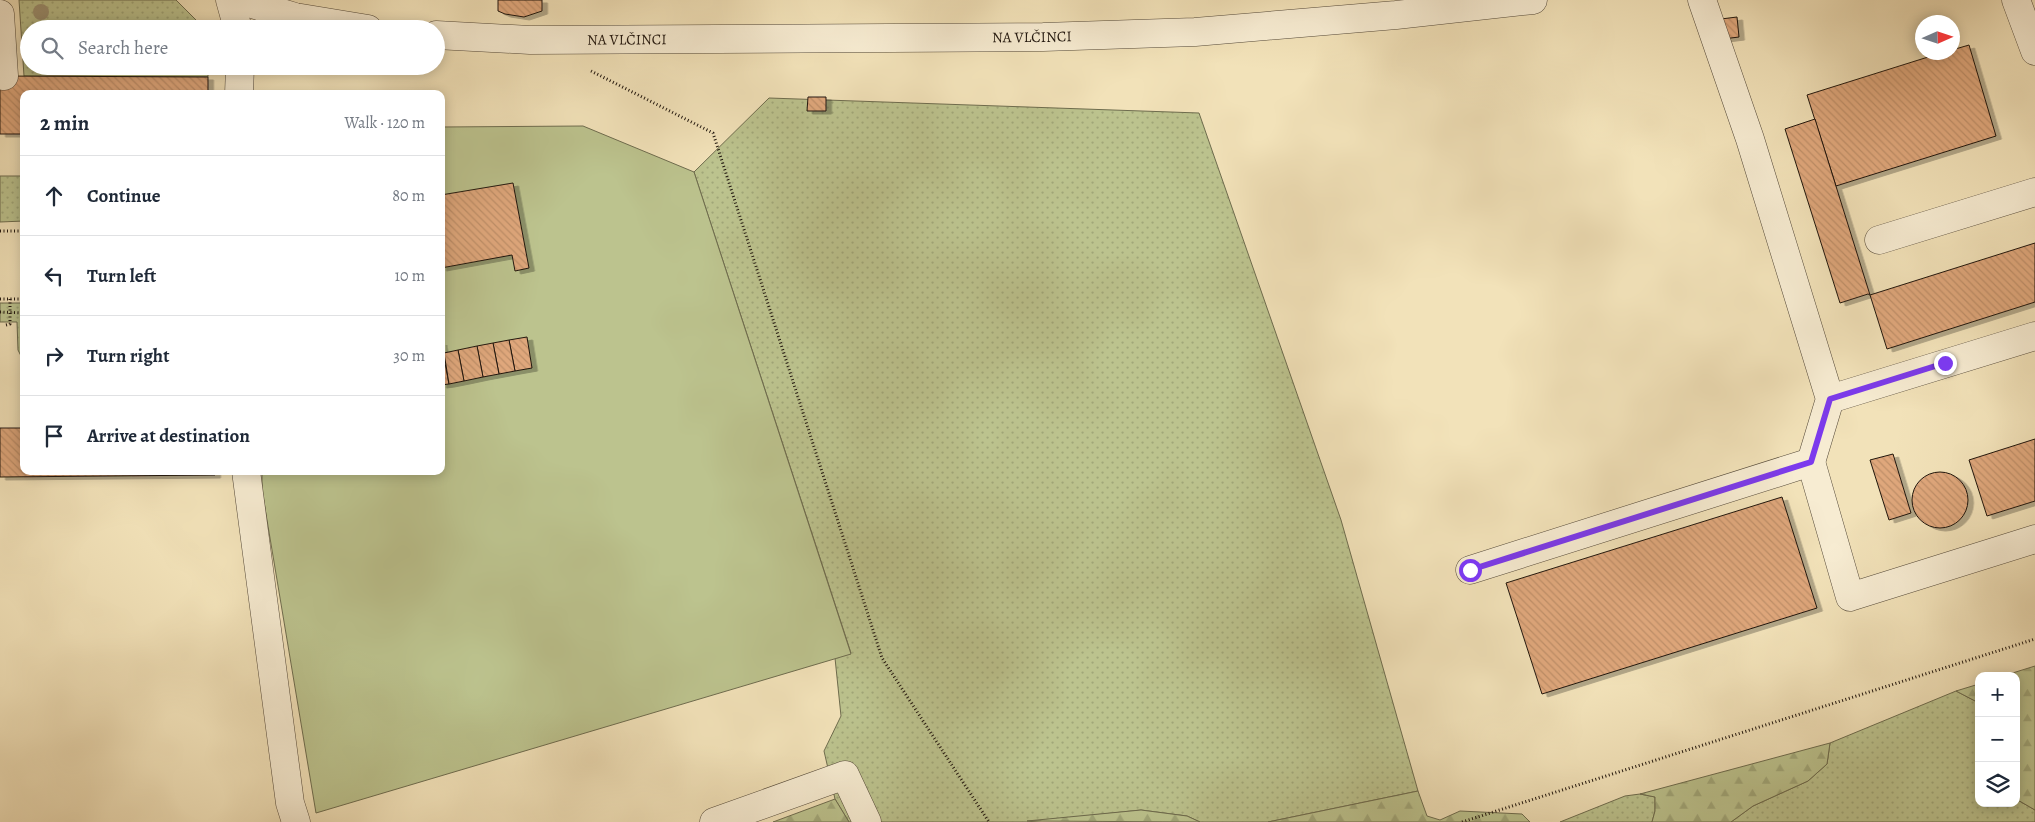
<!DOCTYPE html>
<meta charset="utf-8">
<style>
:root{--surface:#fff;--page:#f2f2f3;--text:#1f2937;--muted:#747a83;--line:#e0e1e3}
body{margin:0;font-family:Alegreya,serif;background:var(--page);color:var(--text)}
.controls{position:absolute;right:15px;bottom:15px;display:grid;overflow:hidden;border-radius:10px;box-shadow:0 2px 12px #0003}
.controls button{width:45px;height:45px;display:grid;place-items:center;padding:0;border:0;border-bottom:1px solid var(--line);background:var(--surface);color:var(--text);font:25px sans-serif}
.compass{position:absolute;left:1915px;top:15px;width:45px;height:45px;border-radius:50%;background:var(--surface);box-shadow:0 2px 12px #0003;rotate:87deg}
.stop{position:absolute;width:15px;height:15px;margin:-11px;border:4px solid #7c3aed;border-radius:50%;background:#fff}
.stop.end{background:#7c3aed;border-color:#fff;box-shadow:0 1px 5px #0008}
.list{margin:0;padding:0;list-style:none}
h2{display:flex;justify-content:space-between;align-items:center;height:65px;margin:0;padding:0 20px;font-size:21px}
h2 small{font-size:16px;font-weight:400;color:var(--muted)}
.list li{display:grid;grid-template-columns:32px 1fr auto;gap:15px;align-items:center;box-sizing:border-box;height:80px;padding:0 20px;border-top:1px solid var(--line)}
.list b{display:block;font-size:19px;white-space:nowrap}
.list em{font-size:16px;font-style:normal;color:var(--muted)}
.icon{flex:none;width:28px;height:28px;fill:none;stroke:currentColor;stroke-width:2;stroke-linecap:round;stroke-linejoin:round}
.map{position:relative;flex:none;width:2035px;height:822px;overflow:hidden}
.search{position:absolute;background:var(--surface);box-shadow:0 2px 12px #0003;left:20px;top:20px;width:425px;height:55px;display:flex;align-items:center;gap:12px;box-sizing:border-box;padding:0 18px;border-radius:28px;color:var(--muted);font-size:19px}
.panel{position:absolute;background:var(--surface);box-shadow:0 2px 12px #0003;left:20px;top:90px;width:425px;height:385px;border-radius:10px}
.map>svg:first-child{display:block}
.grass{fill:url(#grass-dots);stroke:#6e6c4e}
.forest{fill:url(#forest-firs);stroke:#6e6c4e}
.garden{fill:#bcc38e;stroke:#6e6c4e}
.building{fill:url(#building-back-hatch);stroke:#20160e;filter:url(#shadow)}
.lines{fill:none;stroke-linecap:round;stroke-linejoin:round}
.minor-casing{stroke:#544939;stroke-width:29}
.path{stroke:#20160e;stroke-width:3;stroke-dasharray:1 2.5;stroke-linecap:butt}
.minor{stroke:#f7ecd2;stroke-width:28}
.tree{fill:#9d9374}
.route{stroke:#7c3aed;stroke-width:6}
.labels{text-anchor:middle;stroke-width:4;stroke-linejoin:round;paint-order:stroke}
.street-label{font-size:15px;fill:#20160e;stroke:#f7ecd2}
</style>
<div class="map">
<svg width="2035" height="822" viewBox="0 0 2035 822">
<defs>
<pattern id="grass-dots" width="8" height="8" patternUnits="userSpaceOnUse" patternTransform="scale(1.25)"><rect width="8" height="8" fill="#bcc38e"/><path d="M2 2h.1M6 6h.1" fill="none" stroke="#a1a779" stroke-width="1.8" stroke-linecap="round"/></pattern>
<pattern id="forest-firs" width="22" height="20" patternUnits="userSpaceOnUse" patternTransform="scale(1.25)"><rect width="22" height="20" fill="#bcc38e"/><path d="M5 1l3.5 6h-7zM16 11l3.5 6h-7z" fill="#a1a779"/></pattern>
<pattern id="building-back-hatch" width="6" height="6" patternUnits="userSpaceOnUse" patternTransform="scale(1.25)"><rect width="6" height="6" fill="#dfa77b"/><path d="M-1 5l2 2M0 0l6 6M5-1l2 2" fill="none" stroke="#bf8f69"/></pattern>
<filter id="shadow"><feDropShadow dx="5.5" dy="3" stdDeviation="0" flood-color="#0004"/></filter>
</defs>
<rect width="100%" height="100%" fill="#f2e2b9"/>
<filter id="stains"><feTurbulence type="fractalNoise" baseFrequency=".004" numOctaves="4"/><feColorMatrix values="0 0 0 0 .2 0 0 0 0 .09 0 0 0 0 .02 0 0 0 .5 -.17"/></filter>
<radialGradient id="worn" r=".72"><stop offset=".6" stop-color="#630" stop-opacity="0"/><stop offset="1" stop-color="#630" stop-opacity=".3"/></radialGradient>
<g class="grass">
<path d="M19,0H176L205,29H29V66H208V77L24,76Z"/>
<path d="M769,98L1199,113L1341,520L1418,791L1268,822H1200L1187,816L1141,810L1027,822H849L835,799L824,751L841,716L835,658L851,653L694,172Z"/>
<path d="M0,176H24V221L0,222Z"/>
<path d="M0,303H24V362L18,350L17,322H0Z"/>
<path d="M1956,691L1979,703V803H2016V799L2035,810V822H1731L1753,806L1808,781L1827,764L1830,743Z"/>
<path d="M1640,794L1655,797V811L1652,822H1560L1625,796Z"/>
</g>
<g class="forest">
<path d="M2035,666V810L2016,799V676H2003Z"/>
<path d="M1979,684V703L1956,691Z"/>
<path d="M1830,743L1827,764L1808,781L1753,806L1731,822H1652L1655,811V797L1640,794Z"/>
<path d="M1418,791L1427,816L1440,820L1460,811L1522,814L1530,822H1268Z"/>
<path d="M835,799L849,822H773Z"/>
<path d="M1141,810L1187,816L1200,822L1027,821Z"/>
</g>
<path class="garden" d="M583,126L694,172L851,654L316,813L262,490V471H441V127Z"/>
<g class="building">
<path d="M498,0H542V11L524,17L505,14L498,11Z"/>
<path d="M1737,17L1739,37L1723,39L1721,19Z"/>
<path d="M1969,45L1996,136L1836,186L1807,95L1944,52H1952V50Z"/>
<path d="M0,76L208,77V94H24V134H0Z"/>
<path d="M808,97H826V111H807Z"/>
<path d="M1815,119L1870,295L1868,294L1840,303L1785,129Z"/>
<path d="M513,183L529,268L515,271L512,255L441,268V195Z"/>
<path d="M2035,243V302L1887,349L1870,295Z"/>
<path d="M527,337L532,368L515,371L509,340Z"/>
<path d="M509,340L515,371L499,374L493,343Z"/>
<path d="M441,342L449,384L441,385Z"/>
<path d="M493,343L499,374L483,377L477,346Z"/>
<path d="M477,346L483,377L464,381L458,350Z"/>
<path d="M458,350L464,381L449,384L444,353Z"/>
<path d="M0,428H24V471H215V475L0,477Z"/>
<path d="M2035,439V501L1987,516L1969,460Z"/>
<path d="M1893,454L1911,513L1889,520L1870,460Z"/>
<circle cx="1940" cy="500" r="28"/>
<path d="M1782,497L1817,608L1542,694L1506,583Z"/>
</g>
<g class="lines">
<defs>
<g id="minor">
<path d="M230,0L238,29"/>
<path d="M239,0L295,17L368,29"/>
<path d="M2016,0L2035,51"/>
<path d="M0,14L4,76"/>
<path id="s1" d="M436,35L530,40L1043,37L1195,32L1396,15L1533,0"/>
<path d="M239,94L240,66"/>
<path d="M1879,240L2035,192"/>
<path d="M1830,399L2035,336"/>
<path d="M1811,462L1850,597L2035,539"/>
<path d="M246,471L290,803L296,822"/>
<path d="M1470,570L1811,462L1830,399L1750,139L1702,0"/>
<path d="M714,822L845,775L867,822"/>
</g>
</defs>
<use href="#minor" class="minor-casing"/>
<g class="path">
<path d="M591,71L713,133L882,658L989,822"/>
<path d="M0,231H24"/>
<path d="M0,299H24"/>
<path d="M0,312L24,313"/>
<path d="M6,325L10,324V299"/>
<path d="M1462,822L2035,639"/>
</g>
<use href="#minor" class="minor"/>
</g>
<circle class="tree" cx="41" cy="12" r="8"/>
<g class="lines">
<path class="route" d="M1470,570L1811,462L1830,399L1945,363"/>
</g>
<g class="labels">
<g class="street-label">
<text dy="5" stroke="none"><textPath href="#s1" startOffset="596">NA VLČINCI</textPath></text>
<text dy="5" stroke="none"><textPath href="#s1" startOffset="191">NA VLČINCI</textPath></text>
</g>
</g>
<rect width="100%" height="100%" filter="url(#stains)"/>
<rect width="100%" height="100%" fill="url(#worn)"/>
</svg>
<div class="controls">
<button>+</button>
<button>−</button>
<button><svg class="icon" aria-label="layers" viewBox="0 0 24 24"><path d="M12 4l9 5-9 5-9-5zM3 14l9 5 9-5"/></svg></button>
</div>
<svg class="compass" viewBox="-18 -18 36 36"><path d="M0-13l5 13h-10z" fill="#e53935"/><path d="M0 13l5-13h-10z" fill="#747a83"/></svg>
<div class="stop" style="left:1470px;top:570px"></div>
<div class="stop end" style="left:1945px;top:363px"></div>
<div class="search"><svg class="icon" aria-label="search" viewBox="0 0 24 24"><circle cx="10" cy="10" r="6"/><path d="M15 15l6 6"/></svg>Search here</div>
<section class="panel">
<h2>2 min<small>Walk · 120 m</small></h2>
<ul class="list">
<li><svg class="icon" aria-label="ahead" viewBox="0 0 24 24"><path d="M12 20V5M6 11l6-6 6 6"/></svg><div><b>Continue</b></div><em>80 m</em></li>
<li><svg class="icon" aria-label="left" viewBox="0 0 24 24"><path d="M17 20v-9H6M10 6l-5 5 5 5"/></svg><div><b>Turn left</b></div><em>10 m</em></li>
<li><svg class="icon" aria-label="right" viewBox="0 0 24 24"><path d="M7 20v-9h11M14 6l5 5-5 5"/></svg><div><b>Turn right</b></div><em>30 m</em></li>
<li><svg class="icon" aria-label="arrive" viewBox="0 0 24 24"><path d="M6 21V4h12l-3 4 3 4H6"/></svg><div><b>Arrive at destination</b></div></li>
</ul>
</section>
</div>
